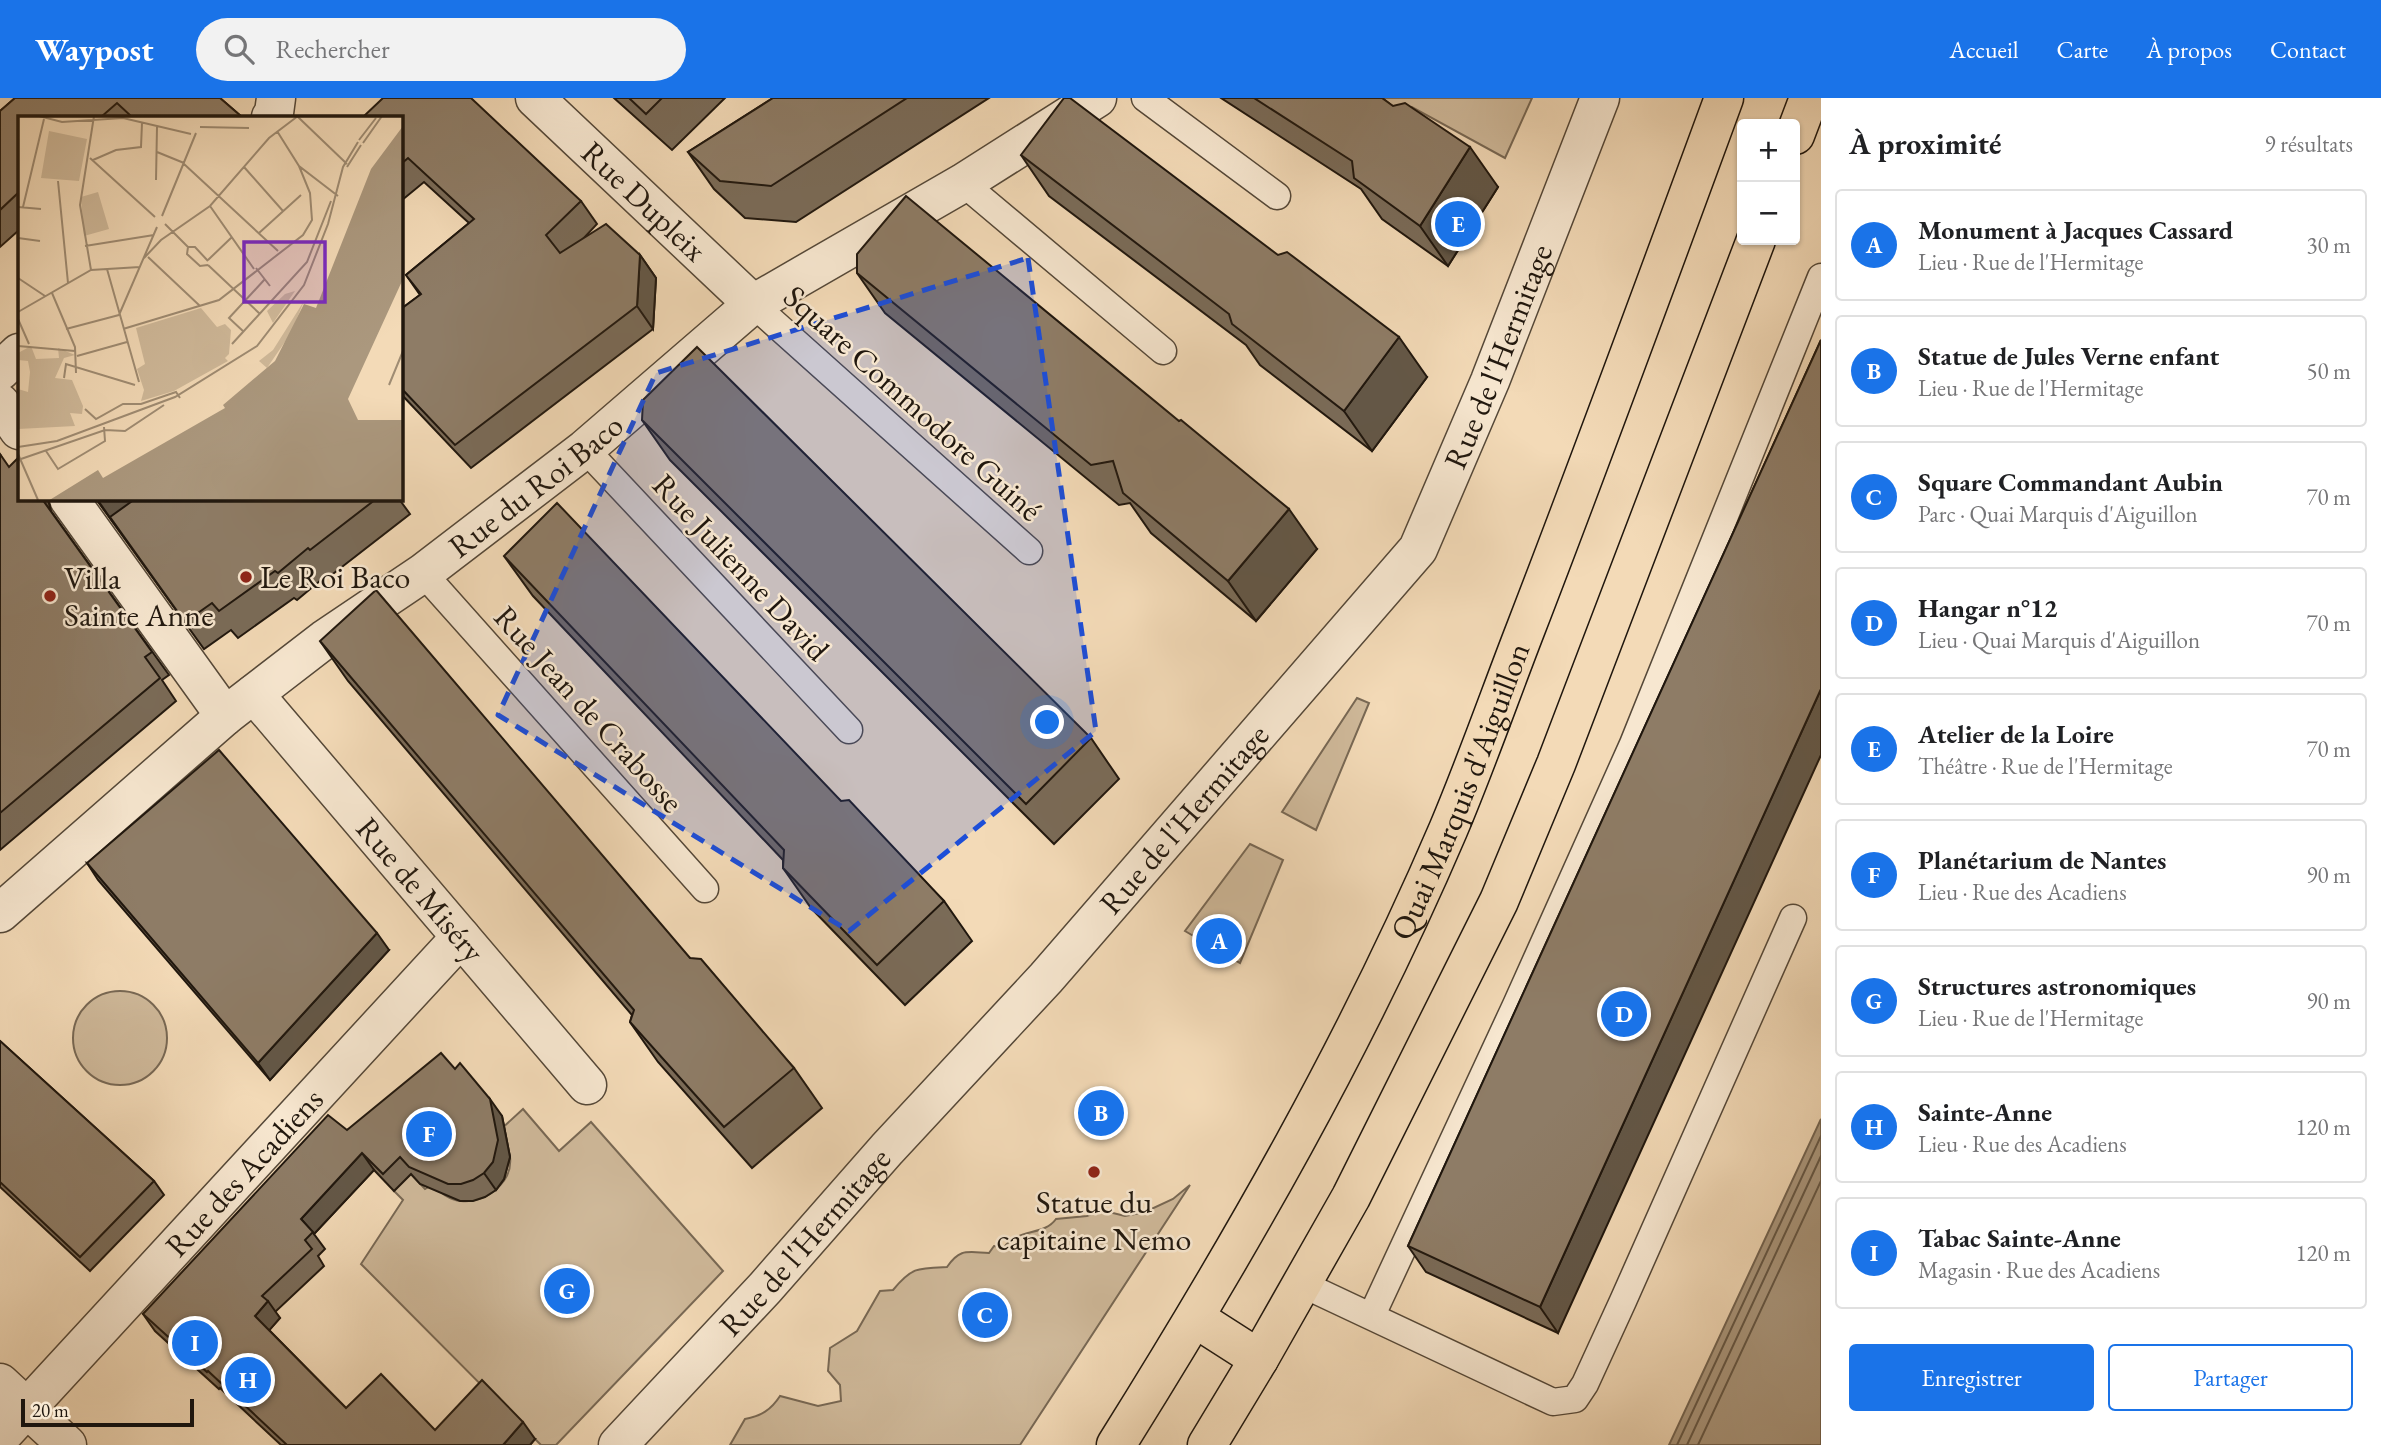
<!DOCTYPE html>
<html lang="fr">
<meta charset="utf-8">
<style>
:root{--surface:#fff;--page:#f2f2f2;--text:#202124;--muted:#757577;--line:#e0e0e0;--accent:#1a73e8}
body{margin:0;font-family:"EB Garamond",serif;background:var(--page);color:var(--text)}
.controls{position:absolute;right:21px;top:21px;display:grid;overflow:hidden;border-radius:7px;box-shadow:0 2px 5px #0004}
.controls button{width:63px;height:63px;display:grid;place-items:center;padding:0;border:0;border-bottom:2px solid var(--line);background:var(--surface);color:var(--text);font:35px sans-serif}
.scale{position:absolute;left:21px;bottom:18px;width:173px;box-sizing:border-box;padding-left:7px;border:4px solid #20170e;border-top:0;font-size:19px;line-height:24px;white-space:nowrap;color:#20170e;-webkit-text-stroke:5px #f7e7d0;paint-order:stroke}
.you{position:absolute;left:1048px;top:625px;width:24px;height:24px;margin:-18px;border:5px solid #fff;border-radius:50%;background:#1a73e8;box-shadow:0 0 0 10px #1a73e833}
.badge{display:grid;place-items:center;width:46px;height:46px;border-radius:50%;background:var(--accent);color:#fff;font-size:23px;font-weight:700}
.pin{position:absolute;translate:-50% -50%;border:4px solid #fff;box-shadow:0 2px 7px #0006}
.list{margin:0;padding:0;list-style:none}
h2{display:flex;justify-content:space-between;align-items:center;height:91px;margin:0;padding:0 28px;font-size:30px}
h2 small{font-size:23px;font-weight:400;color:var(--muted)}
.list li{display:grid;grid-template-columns:46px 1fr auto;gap:21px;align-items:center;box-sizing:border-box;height:112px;margin:0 14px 14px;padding:0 14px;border:2px solid var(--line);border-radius:7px}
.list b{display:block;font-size:26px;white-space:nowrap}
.list p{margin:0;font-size:23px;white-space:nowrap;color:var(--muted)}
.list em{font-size:23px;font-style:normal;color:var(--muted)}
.actions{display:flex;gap:14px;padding:21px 28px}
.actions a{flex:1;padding:16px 0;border:2px solid var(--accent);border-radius:7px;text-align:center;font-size:24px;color:var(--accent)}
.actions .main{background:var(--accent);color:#fff}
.icon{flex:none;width:38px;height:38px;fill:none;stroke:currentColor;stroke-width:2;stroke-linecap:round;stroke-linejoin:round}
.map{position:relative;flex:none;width:1821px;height:1347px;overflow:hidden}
header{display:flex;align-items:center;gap:42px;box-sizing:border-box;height:98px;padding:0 35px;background:var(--accent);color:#fff}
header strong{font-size:33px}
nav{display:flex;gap:38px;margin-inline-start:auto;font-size:24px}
.search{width:490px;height:63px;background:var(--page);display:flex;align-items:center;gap:18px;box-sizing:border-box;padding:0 24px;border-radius:38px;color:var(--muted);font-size:26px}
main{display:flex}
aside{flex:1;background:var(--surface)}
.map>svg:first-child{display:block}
.green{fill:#cfb99a;stroke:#786854;stroke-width:2}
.water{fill:#ab987e;stroke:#736451;stroke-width:2}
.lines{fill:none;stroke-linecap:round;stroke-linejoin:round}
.shore{stroke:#665846;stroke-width:2}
.lane-casing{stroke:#554838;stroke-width:29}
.street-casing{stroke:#554838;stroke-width:41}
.primary-casing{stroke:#20170e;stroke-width:41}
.lane{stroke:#f7e7d0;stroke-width:26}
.street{stroke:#f7e7d0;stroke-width:38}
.primary{stroke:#f3dab7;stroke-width:38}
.wall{fill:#7a6b58;stroke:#20170e;stroke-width:2}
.shaded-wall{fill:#635747;stroke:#20170e;stroke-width:2}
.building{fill:#8e7c66;stroke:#20170e;stroke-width:2}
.marked{fill:#1d4ed8;fill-opacity:0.2;stroke:#1d4ed8;stroke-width:5;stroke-dasharray:14 9;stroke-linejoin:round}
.poi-dot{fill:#8f2418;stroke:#f7e7d0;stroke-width:2.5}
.labels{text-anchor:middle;stroke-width:5;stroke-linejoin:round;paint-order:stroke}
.street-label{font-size:32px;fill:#20170e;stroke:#f7e7d0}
.poi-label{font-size:32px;fill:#20170e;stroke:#f7e7d0;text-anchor:start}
.inset-river{fill:none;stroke:#ab987e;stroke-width:3.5}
.inset-road{fill:none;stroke:#9f8c73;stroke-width:2}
.view{fill:#7b2cbf;fill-opacity:0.15;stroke:#7b2cbf;stroke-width:3.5}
.inset-edge{fill:none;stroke:#20170e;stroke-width:3.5}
</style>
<header>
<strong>Waypost</strong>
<div class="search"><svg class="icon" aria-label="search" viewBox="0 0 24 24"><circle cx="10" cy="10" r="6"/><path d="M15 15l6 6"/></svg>Rechercher</div>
<nav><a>Accueil</a><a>Carte</a><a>À propos</a><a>Contact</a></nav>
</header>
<main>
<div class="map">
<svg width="1821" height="1347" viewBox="0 0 1821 1347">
<rect width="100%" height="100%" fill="#f3dab7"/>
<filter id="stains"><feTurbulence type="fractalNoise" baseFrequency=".00286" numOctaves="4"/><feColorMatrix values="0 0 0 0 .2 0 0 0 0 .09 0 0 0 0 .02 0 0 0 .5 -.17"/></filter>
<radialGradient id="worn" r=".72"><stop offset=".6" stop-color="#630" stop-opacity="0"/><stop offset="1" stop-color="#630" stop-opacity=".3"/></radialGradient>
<g class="green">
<path d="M1353,0H1532L1505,60L1412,9L1399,32Z"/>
<path d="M1357,600L1369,605L1316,732L1282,714Z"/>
<path d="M1250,746L1283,762L1240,865L1185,833Z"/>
<circle cx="120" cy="940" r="47"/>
<path d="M523,1011L559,1053L591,1024L723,1173L556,1347H541L361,1166L403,1102L394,1093L411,1076L425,1091L432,1087C440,1094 449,1102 461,1103C484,1106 513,1085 510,1059C509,1051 502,1041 499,1033Z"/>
<path d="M1190,1087L1020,1347H730L745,1321C761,1318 771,1312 780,1298L818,1308L841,1303L840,1287L828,1273L830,1250L857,1233L880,1193L893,1192C912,1169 918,1170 947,1169C960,1150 967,1154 989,1155L994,1148L1004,1149C1019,1130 1044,1138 1056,1121L1087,1118L1101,1112L1125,1118L1145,1114L1173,1101Z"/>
</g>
<path class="water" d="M1821,1021V1347H1669Z"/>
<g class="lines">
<g class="shore">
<path d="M1677,1347L1821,1038"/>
<path d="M1687,1347L1821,1058"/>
<path d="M1698,1347L1821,1083"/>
</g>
<defs>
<g id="lane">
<path d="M1145,0L1277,98"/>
<path d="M963,85L1163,253"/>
<path d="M753,206L1029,453"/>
<path d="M585,351L849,632"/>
<path d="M423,475L705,791"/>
<path d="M1302,1186L1553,1304L1575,1301L1585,1286L1623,1203L1793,820"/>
<path d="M1372,1217L1516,907L1633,646L1821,179"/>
</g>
<g id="street">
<path id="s1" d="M535,0L753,206"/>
<path d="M271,19L274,15L276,0"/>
<path d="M0,273L19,255"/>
<path d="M0,305L19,332"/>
<path d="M69,401L225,618"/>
<path id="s2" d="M254,596L587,987"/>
<path id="s3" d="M0,815L225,618L325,541L423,475L585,351L753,206L963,85L1097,0"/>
<path d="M0,1285L67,1347"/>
<path id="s4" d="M0,1339L461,839"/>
<path id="s5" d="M618,1347L765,1190L887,1051L1046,880L1418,451L1490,283L1600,0"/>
</g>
<g id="primary">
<path d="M1795,37L1809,0"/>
<path d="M1195,1220L1259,1261"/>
<path id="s6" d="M1116,1347C1240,1149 1356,947 1448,732C1476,666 1500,597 1526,530C1594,354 1659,177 1724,0"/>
<path d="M1207,1347L1259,1261L1351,1099L1499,803L1556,666L1756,142"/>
</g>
</defs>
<use href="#lane" class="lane-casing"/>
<use href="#street" class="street-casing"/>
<use href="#primary" class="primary-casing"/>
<use href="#lane" class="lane"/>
<use href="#street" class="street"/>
<use href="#primary" class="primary"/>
</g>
<g class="wall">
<path d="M15,0H220L242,19H19V132L0,149V13Z"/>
<path d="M614,0H725L672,52Z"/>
<path d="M773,0H989L796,124L745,120L714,91L688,54Z"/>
<path d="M1221,0H1382L1498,89L1448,168L1382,121L1361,91Z"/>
<path d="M401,19L581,103L597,126L582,142L640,157L656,180L653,231L471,370L401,296V211L420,197L406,177L469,125L424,84L401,103Z"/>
<path d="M1021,57L1427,279L1372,353L1260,267L1246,247L1049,98Z"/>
<path d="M857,175L1317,451L1256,523L1151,435L1130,405L1119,407L885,215Z"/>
<path d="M1821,242L1558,1235L1426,1174L1408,1148Z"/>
<path d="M642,322L1091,640L1119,681L1054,746L670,362Z"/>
<path d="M0,356L19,401H48L51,413L169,577L162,582L176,603L0,752Z"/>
<path d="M96,401H134L131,403L135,401H399L410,416L329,479L327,477L297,502L294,500L238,540L231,532L204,551Z"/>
<path d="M504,458L841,703L944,803L972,843L905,907L811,810L783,770V762L533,498Z"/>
<path d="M320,543L690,860L794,970L822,1010L752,1070L658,964L630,924L632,917L348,583Z"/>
<path d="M87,765L389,852L270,982L98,782Z"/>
<path d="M0,943L154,1083L164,1097L90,1173L0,1089Z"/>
<path d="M455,971L502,1018L510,1059L504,1081L496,1092L485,1099L473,1103H460L420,1086L411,1076L394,1093L374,1072L314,1136L325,1151L318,1158L324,1168L275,1214L280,1220L269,1232L346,1310L435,1332L535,1341L530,1347H281L220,1290L219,1291L155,1233L143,1216L347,1032Z"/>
</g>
<g class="shaded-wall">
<path d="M1470,49L1498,89L1448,168L1420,128Z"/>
<path d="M640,157L656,180L653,231L637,208Z"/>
<path d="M1399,239L1427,279L1372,353L1344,313Z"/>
<path d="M42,401H48L51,414Z"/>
<path d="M97,401H134L113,424Z"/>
<path d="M1289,411L1317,451L1256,523L1228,483Z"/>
<path d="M1821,591V657L1558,1235L1540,1209Z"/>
<path d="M377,835L389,852L270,982L258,965Z"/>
<path d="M490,1001L502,1018L510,1059L504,1081L496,1092L484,1075Z"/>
<path d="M362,1055L374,1072L314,1136L301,1121Z"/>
<path d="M268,1203L280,1220L267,1235L255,1218Z"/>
<path d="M523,1324L535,1341L530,1347H503Z"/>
</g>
<g class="building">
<path d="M15,0H220L242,19H132L117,5L101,19H19V94L0,112V13Z"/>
<path d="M383,0H471L581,103L546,137L560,155L606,126L640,157L637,208L455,347L401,290V211L421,196L406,177L474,121L408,60L401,66V19H363Z"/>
<path d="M629,0H662L646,16Z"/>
<path d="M773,0H907L771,88L720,83L688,54Z"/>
<path d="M1064,0H1070L1278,157L1287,154L1399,239L1344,313L1232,226L1229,216L1021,57Z"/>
<path d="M1254,0H1382L1393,8L1405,5L1470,49L1420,128L1354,80L1352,63Z"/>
<path d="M906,98L1179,323L1181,322L1289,411L1228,483L1123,395L1113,363L1091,367L857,175V156Z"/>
<path d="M1821,242V591L1540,1209L1408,1148Z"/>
<path d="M697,249L1091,640L1026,706L642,322L643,302Z"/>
<path d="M0,356L9,369L19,359V401H42L152,554L145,559L160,580L0,715Z"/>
<path d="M135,401H376L310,452L308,450L278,475L275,473L219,513L212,505L185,524L110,419Z"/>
<path d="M557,405L841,703L849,702L944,803L877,867L783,770L784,752L504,458Z"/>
<path d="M376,492L690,860L701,861L794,970L724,1029L630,924L634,912L320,543Z"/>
<path d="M219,652L377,835L258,965L87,765Z"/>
<path d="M0,943L154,1083L80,1159L0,1084Z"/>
<path d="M441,955L455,971L460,965L490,1001L498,1042L493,1064L484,1075L473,1082L461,1086H448L409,1069L400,1059L383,1076L362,1055L301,1121L313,1134L305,1142L312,1151L262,1198L268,1203L255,1218L346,1310L381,1276L435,1332L482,1282L523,1324L503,1347H287L208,1273L207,1274L143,1216L328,1017L347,1032Z"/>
</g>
<path class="marked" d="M1028,160L1096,633L849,833L498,617L656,275Z"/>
<g class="poi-dot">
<circle cx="246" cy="479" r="7"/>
<circle cx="50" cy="498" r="7"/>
<circle cx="1094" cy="1074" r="7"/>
</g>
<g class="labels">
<g class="street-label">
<text dy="11" stroke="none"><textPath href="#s1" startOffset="150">Rue Dupleix</textPath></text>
<text dy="11" stroke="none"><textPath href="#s5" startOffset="1410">Rue de l'Hermitage</textPath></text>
<text transform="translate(913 305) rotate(42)" y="11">Square Commodore Guiné</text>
<text dy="11" stroke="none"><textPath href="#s3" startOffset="686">Rue du Roi Baco</textPath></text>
<text transform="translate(741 469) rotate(47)" y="11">Rue Julienne David</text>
<text transform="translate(589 611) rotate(48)" y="11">Rue Jean de Crabosse</text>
<text dy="11" stroke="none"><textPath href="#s6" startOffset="740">Quai Marquis d'Aiguillon</textPath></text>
<text dy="11" stroke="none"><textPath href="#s5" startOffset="844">Rue de l'Hermitage</textPath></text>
<text dy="11" stroke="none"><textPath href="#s2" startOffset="257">Rue de Miséry</textPath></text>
<text dy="11" stroke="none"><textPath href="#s4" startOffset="360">Rue des Acadiens</textPath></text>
<text dy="11" stroke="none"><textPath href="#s5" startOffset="276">Rue de l'Hermitage</textPath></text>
</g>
<g class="poi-label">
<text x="260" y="490">Le Roi Baco</text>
<text x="64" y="491">Villa<tspan x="64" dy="37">Sainte Anne</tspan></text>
<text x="1094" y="1115" text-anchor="middle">Statue du<tspan x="1094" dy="37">capitaine Nemo</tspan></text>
</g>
</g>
<g transform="translate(18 18)">
<rect width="385" height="385" fill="#f3dab7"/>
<path d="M31,15L69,23L61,65L23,62ZM80,76L91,113L66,120L63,81ZM277,175L255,207L249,195L267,178ZM286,185L273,217L249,252L241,245L255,234ZM183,192L199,211L207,208L213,214L211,238L207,242L210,245L156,275L123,285L126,274L119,253L127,248L118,212ZM13,230L18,243L41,242L40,232L57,239L46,242L37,262L54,264L65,290L64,298L52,297L57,310L0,313V273L10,276L12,256L10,245L0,244V237Z" fill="#cfb99a"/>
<path d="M385,10V163L330,283L340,304H385V385H30L80,354L85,362L207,292L205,289L257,245L286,188L298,192L353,53Z" fill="#ab987e"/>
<path class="inset-river" d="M255,339L362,320L385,308M83,385L145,356L249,340M204,385L255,337L287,289L324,218L357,140L375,29"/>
<path class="inset-road" d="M21,0L44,6L105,2L173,18M280,1L329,48M182,11L231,12M259,15L281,50L320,80M341,24L358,2M345,27L364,0M139,36L166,47M72,42L137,101M75,44L98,34L123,31L124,7M166,48L260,135M226,51L265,95M329,51L343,29M138,64L139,11M40,65L50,167M192,90L236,153M0,91L23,93M5,91L26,3M144,100L178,17M147,108L170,131M241,117L283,79M0,122L22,125M67,130L136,119M170,131L169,138L182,150L190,149M170,131H177L190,145M130,141L182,190M126,142L143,124L192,90L251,22L280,0M190,144L214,121M190,149L242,198M238,152L252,170M89,153L121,266M73,154L62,89L76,0M0,162L27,180M34,177L57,231L58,257M0,196L73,154L122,151M101,199L139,111M0,203L11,228M48,213L101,199M105,213L201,184L285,119L294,104L292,77L281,50M226,216L211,202L247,163M214,228L289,146L313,85M0,230L57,235M59,240L109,226M46,262L48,248L117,269M371,269L385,235M67,293L78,303L105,288H123L158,276L162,282M0,331L39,325L157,281L239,230L286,169L310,108L325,51L340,26M28,335L40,353L87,325L86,311M0,338L20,384M0,344L87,314L107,315L146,289"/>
<path class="view" d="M226,126H307V186H226Z"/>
<rect width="385" height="385" class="inset-edge"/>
</g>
<rect width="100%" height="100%" filter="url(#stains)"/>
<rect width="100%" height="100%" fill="url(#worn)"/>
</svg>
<div class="controls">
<button>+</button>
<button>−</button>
</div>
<div class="scale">20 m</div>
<div class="you"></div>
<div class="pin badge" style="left:1219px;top:843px">A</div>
<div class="pin badge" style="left:1101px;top:1015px">B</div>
<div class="pin badge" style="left:985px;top:1217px">C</div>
<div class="pin badge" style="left:1624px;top:916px">D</div>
<div class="pin badge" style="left:1458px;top:126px">E</div>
<div class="pin badge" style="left:429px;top:1036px">F</div>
<div class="pin badge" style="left:567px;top:1193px">G</div>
<div class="pin badge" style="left:248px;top:1282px">H</div>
<div class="pin badge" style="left:195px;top:1245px">I</div>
</div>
<aside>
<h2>À proximité<small>9 résultats</small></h2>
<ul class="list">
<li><span class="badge">A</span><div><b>Monument à Jacques Cassard</b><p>Lieu · Rue de l'Hermitage</p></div><em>30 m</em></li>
<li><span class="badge">B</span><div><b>Statue de Jules Verne enfant</b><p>Lieu · Rue de l'Hermitage</p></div><em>50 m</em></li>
<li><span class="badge">C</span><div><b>Square Commandant Aubin</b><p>Parc · Quai Marquis d'Aiguillon</p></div><em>70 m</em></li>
<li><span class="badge">D</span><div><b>Hangar n°12</b><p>Lieu · Quai Marquis d'Aiguillon</p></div><em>70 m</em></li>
<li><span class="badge">E</span><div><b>Atelier de la Loire</b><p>Théâtre · Rue de l'Hermitage</p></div><em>70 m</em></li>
<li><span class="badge">F</span><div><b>Planétarium de Nantes</b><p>Lieu · Rue des Acadiens</p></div><em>90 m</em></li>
<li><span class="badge">G</span><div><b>Structures astronomiques</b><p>Lieu · Rue de l'Hermitage</p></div><em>90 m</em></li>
<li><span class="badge">H</span><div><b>Sainte-Anne</b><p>Lieu · Rue des Acadiens</p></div><em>120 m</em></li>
<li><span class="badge">I</span><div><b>Tabac Sainte-Anne</b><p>Magasin · Rue des Acadiens</p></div><em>120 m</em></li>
</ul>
<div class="actions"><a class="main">Enregistrer</a><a>Partager</a></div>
</aside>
</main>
